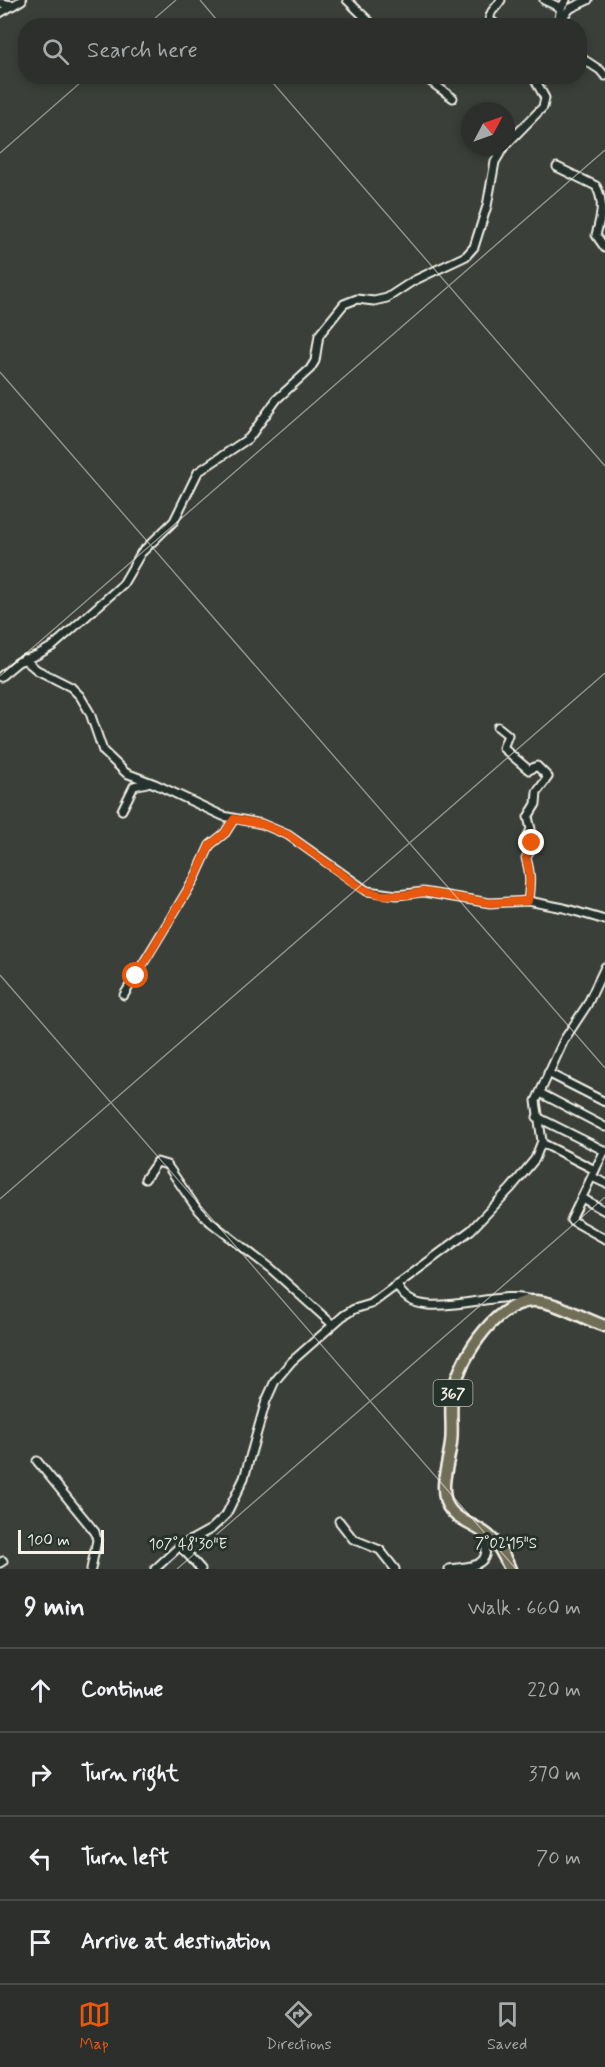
<!DOCTYPE html>
<meta charset="utf-8">
<style>
:root{--surface:#2c2f2b;--page:#383b37;--text:#f1f3f6;--muted:#a6a9a9;--line:#484a47;--accent:#ea580c}
body{margin:0;font-family:Mynerve,sans-serif;background:var(--page);color:var(--text)}
.compass{position:absolute;left:461px;top:102px;width:54px;height:54px;border-radius:50%;background:var(--surface);box-shadow:0 3px 9px #0003;rotate:49deg}
.scale{position:absolute;left:18px;bottom:15px;width:86px;box-sizing:border-box;padding-left:6px;border:3px solid #f4f1e8;border-top:0;font-size:16px;line-height:21px;white-space:nowrap;color:#f4f1e8;-webkit-text-stroke:4px #26332d;paint-order:stroke}
.stop{position:absolute;width:18px;height:18px;margin:-14px;border:4px solid #ea580c;border-radius:50%;background:#fff}
.stop.end{background:#ea580c;border-color:#fff;box-shadow:0 2px 6px #0008}
.list{margin:0;padding:0;list-style:none}
h2{display:flex;justify-content:space-between;align-items:center;height:78px;margin:0;padding:0 24px;font-size:26px}
h2 small{font-size:20px;font-weight:400;color:var(--muted)}
.list li{display:grid;grid-template-columns:39px 1fr auto;gap:18px;align-items:center;box-sizing:border-box;height:84px;padding:0 24px;border-top:2px solid var(--line)}
.list b{display:block;font-size:22px;white-space:nowrap}
.list em{font-size:20px;font-style:normal;color:var(--muted)}
.icon{flex:none;width:33px;height:33px;fill:none;stroke:currentColor;stroke-width:2;stroke-linecap:round;stroke-linejoin:round}
.map{position:relative;flex:none;width:605px;height:1569px;overflow:hidden}
.search{position:absolute;background:var(--surface);box-shadow:0 3px 9px #0003;left:18px;right:18px;top:18px;height:66px;display:flex;align-items:center;gap:15px;box-sizing:border-box;padding:0 21px;border-radius:24px;color:var(--muted);font-size:22px}
.sheet{height:414px;background:var(--surface)}
nav{display:flex;justify-content:space-around;align-items:center;box-sizing:border-box;height:84px;border-top:2px solid var(--line);background:var(--surface);font-size:16px;color:var(--muted)}
nav a{display:grid;justify-items:center;gap:3px}
nav .on{color:var(--accent)}
.map>svg:first-child{display:block}
.lines{fill:none;stroke-linecap:round;stroke-linejoin:round}
.street-casing{stroke:#f4f1e8;stroke-width:11}
.primary-casing{stroke:#f4f1e8;stroke-width:15}
.street{stroke:#26332d;stroke-width:7}
.primary{stroke:#716e59;stroke-width:10}
.route{stroke:#ea580c;stroke-width:8}
.ticks{fill:none;stroke:#f4f1e8;stroke-width:1.5;stroke-opacity:0.45}
.labels{text-anchor:middle;stroke-width:6;stroke-linejoin:round;paint-order:stroke}
.shield{fill:#26332d;stroke:#b6b8b0;stroke-width:1.5}
.shield-label{font-size:16px;font-weight:bold;fill:#f4f1e8}
.ticks-label{font-size:15px;text-anchor:middle;fill:#f4f1e8;stroke:#26332d;stroke-width:6;stroke-linejoin:round;paint-order:stroke}
</style>
<div class="map">
<svg width="605" height="1569" viewBox="0 0 605 1569">
<rect width="100%" height="100%" fill="#3a3f39"/>
<filter id="ink" filterUnits="userSpaceOnUse"><feTurbulence type="fractalNoise" baseFrequency=".0167" numOctaves="2"/><feDisplacementMap in="SourceGraphic" scale="12" xChannelSelector="R" yChannelSelector="G"/><feConvolveMatrix kernelMatrix="1 2 1 2 8 2 1 2 1" color-interpolation-filters="sRGB"/></filter>
<g filter="url(#ink)">
<g class="lines">
<defs>
<g id="street">
<path d="M347,0L374,26"/>
<path d="M544,0L561,8L559,18"/>
<path d="M0,3L13,5"/>
<path d="M561,8L566,0"/>
<path d="M0,13L22,0"/>
<path d="M498,26L490,20C489,10 497,8 501,0"/>
<path d="M553,26L571,8L588,0"/>
<path d="M580,57L600,70L605,76"/>
<path d="M423,76L453,98"/>
<path d="M506,145L543,107L545,98L533,76"/>
<path d="M557,167L596,186C605,202 601,217 596,235L605,248"/>
<path d="M24,659L37,670L71,687L80,696L90,713L103,751L126,773L155,784L223,816L262,824L288,835L367,891L397,895L423,892L490,903L528,901L564,908L605,920"/>
<path d="M0,677L18,662L37,655L53,646L123,584L141,553L174,521L198,472L249,438L277,399L310,369L315,361L319,335L344,304L357,299L374,301L387,298L413,281L466,256L474,247L487,206L495,162L504,147"/>
<path d="M498,727L508,735L503,748L529,770L537,766L548,777L537,792L536,804L528,817L531,829L528,836L533,846L526,858C531,874 530,884 528,901"/>
<path d="M122,810L134,786L147,783"/>
<path d="M124,995L195,878L210,845L225,833L234,819"/>
<path d="M548,1073L605,1102"/>
<path d="M540,1093L605,1127"/>
<path d="M537,1117L605,1151"/>
<path d="M542,1143L595,1170L571,1220L605,1239"/>
<path d="M595,1170L605,1150"/>
<path d="M592,1177L605,1183"/>
<path d="M145,1179L157,1162L167,1165L195,1206L209,1221L271,1269L332,1324"/>
<path d="M582,1198L605,1211"/>
<path d="M397,1284C413,1329 497,1287 531,1300"/>
<path d="M37,1461L95,1532L97,1540L91,1569"/>
<path d="M339,1521L353,1539L380,1550L395,1569"/>
<path d="M180,1546L201,1569"/>
<path d="M0,1563L3,1561"/>
<path d="M155,1569L180,1546L211,1529L226,1515L244,1478L266,1401L275,1381L291,1362L343,1316L354,1309L371,1304L471,1230L511,1188L535,1159L542,1141L536,1101L564,1040L587,1005L605,967"/>
<path d="M449,1569C478,1566 494,1565 482,1531"/>
</g>
<path id="primary" d="M510,1569C505,1558 500,1546 491,1538C477,1524 454,1522 446,1502C440,1483 449,1462 451,1443C453,1428 450,1413 452,1398C456,1364 493,1303 532,1301C554,1300 583,1319 605,1326"/>
</defs>
<use href="#street" class="street-casing"/>
<use href="#primary" class="primary-casing"/>
<use href="#street" class="street"/>
<use href="#primary" class="primary"/>
</g>
</g>
<g class="lines" filter="url(#ink)">
<path class="route" d="M136,976L195,878L210,845L225,833L234,819L262,824L288,835L361,888L367,891L382,895H407L423,892L490,903L528,901C530,884 531,874 526,858L532,846V843"/>
</g>
<path class="ticks" d="M200,0L222,26M146,26L176,0M267,76L605,466M0,153L88,76M0,372L605,1068M0,676L605,150M0,975L516,1569M0,1199L605,673M177,1569L605,1197"/>
<g class="labels">
<rect class="shield" x="433.5" y="1380" width="39" height="26" rx="4.5"/>
<g class="shield-label">
<text x="453" y="1399">367</text>
</g>
</g>
<g class="ticks-label">
<text x="506" y="1548">7°02'15"S</text>
<text x="188" y="1549">107°48'30"E</text>
</g>
</svg>
<svg class="compass" viewBox="-18 -18 36 36"><path d="M0-13l5 13h-10z" fill="#e53935"/><path d="M0 13l5-13h-10z" fill="#a6a9a9"/></svg>
<div class="scale">100 m</div>
<div class="stop" style="left:136px;top:976px"></div>
<div class="stop end" style="left:532px;top:843px"></div>
<div class="search"><svg class="icon" aria-label="search" viewBox="0 0 24 24"><circle cx="10" cy="10" r="6"/><path d="M15 15l6 6"/></svg>Search here</div>
</div>
<section class="sheet">
<h2>9 min<small>Walk · 660 m</small></h2>
<ul class="list">
<li><svg class="icon" aria-label="ahead" viewBox="0 0 24 24"><path d="M12 20V5M6 11l6-6 6 6"/></svg><div><b>Continue</b></div><em>220 m</em></li>
<li><svg class="icon" aria-label="right" viewBox="0 0 24 24"><path d="M7 20v-9h11M14 6l5 5-5 5"/></svg><div><b>Turn right</b></div><em>370 m</em></li>
<li><svg class="icon" aria-label="left" viewBox="0 0 24 24"><path d="M17 20v-9H6M10 6l-5 5 5 5"/></svg><div><b>Turn left</b></div><em>70 m</em></li>
<li><svg class="icon" aria-label="arrive" viewBox="0 0 24 24"><path d="M6 21V4h12l-3 4 3 4H6"/></svg><div><b>Arrive at destination</b></div></li>
</ul>
</section>
<nav>
<a class="on"><svg class="icon" aria-label="map" viewBox="0 0 24 24"><path d="M3 6l6-2 6 2 6-2v14l-6 2-6-2-6 2zM9 4v14M15 6v14"/></svg>Map</a>
<a><svg class="icon" aria-label="directions" viewBox="0 0 24 24"><path d="M12 3l9 9-9 9-9-9zM9 14v-3h6M13 9l2 2-2 2"/></svg>Directions</a>
<a><svg class="icon" aria-label="saved" viewBox="0 0 24 24"><path d="M7 4h10v16l-5-4-5 4z"/></svg>Saved</a>
</nav>
